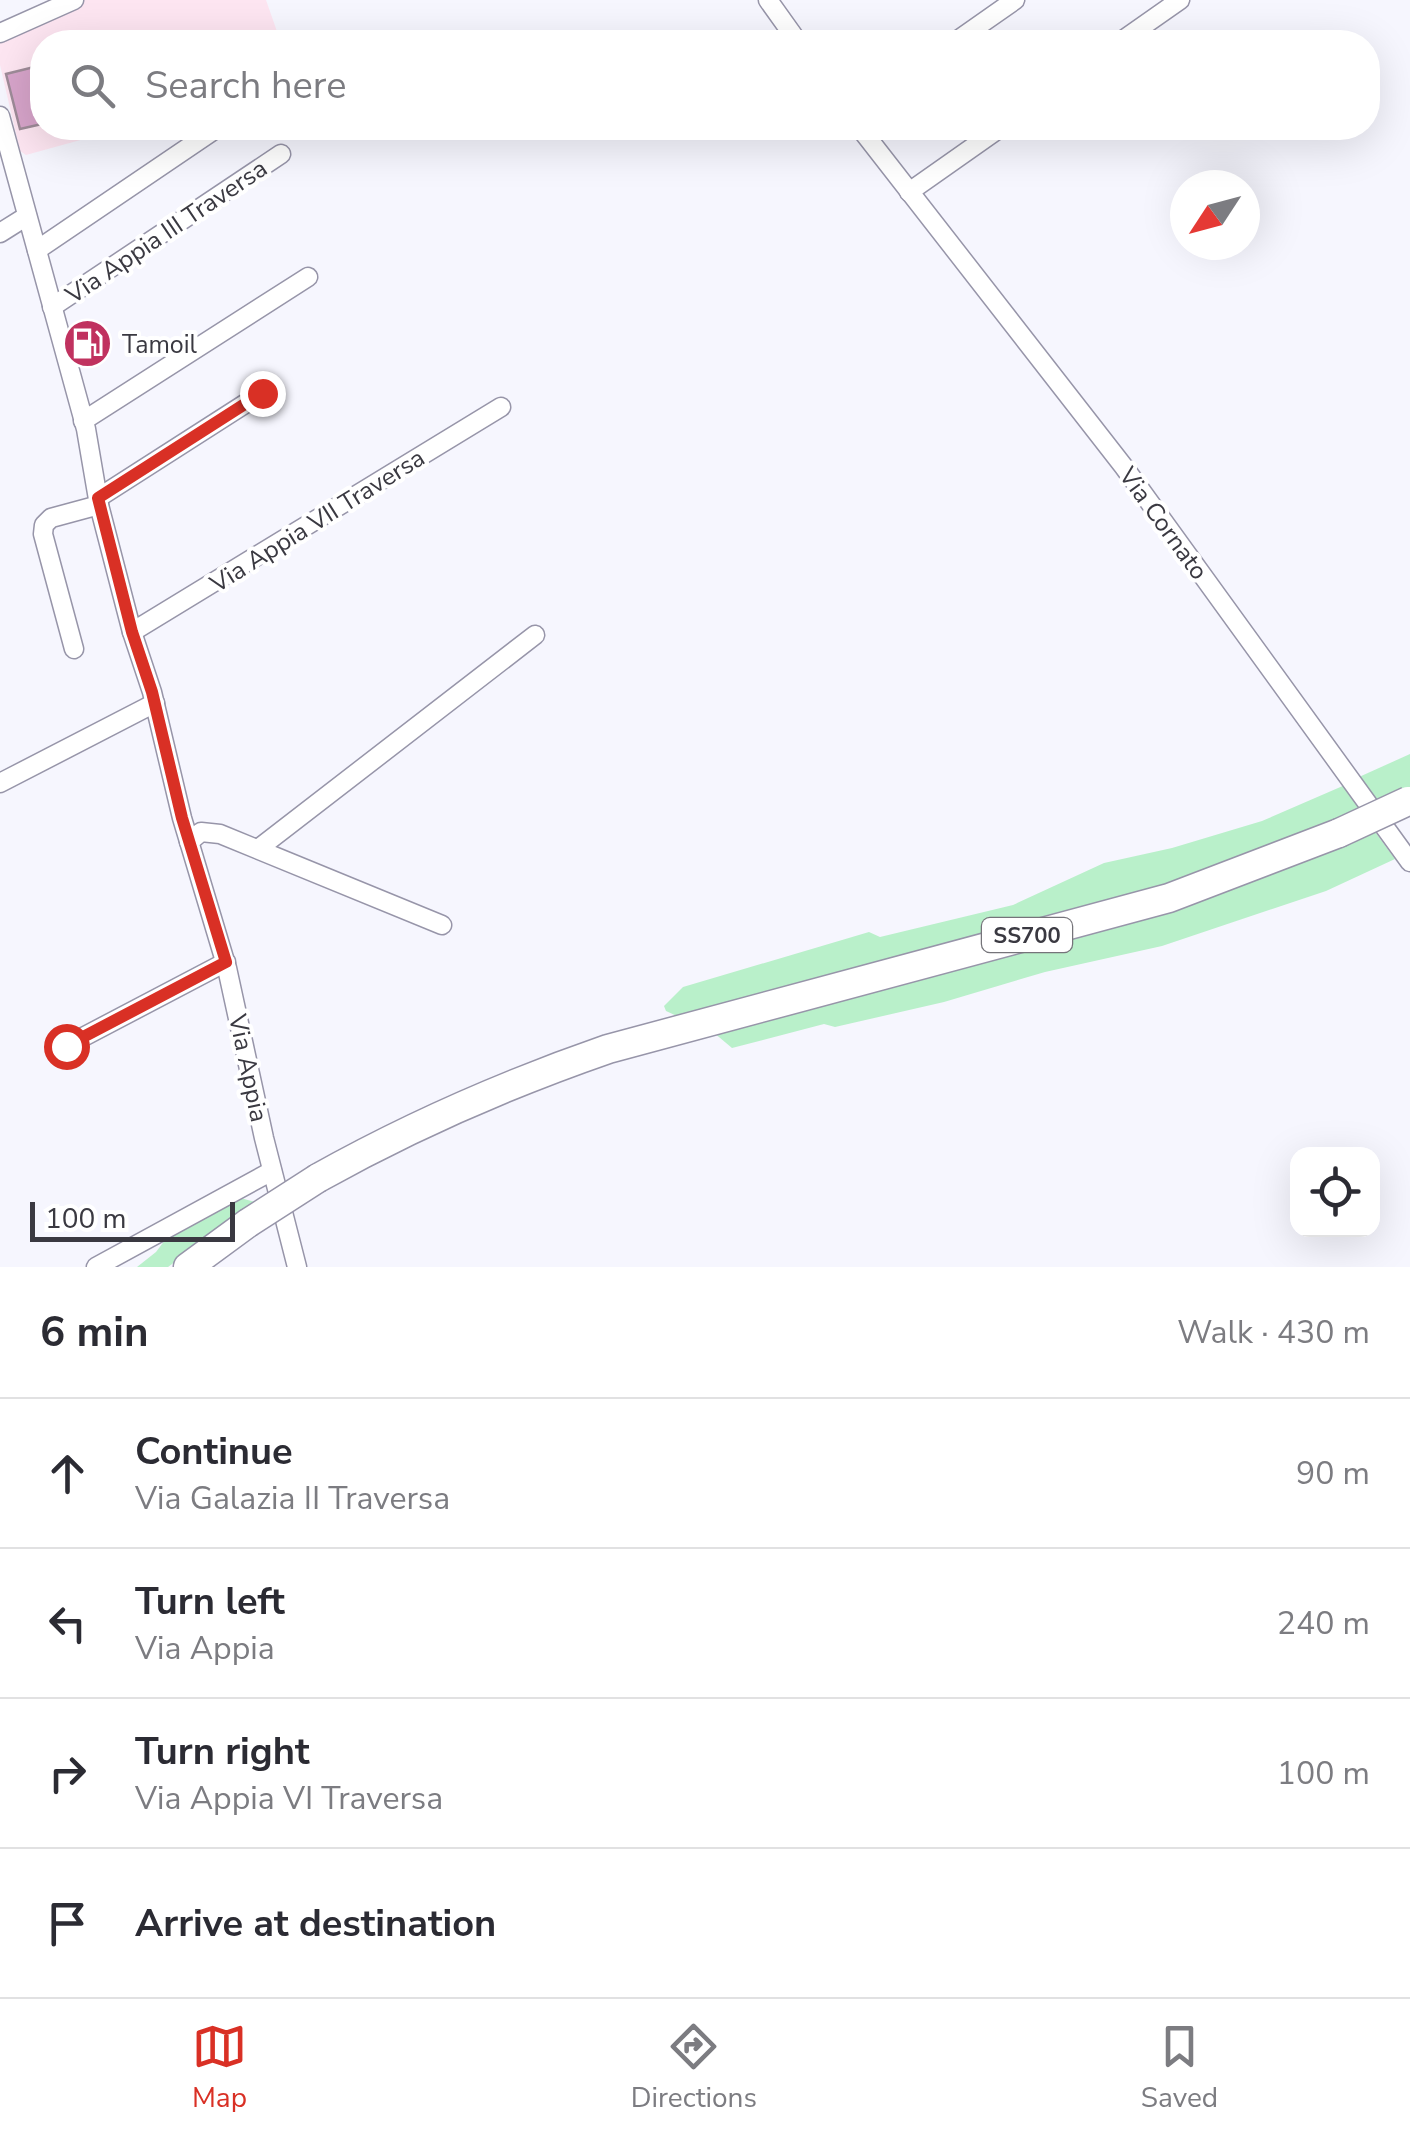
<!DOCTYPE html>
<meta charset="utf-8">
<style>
:root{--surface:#fff;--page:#f2f2f3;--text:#2b2b33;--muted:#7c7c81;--line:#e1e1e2;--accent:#d93025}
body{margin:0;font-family:"Nunito Sans",sans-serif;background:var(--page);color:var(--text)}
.controls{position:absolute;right:30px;bottom:30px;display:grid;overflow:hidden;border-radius:20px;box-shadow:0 10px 40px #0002}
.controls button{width:90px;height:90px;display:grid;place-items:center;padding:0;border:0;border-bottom:2px solid var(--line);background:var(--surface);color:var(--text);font:50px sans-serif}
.compass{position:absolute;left:1170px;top:170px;width:90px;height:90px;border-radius:50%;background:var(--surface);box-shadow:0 10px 40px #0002;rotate:234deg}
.scale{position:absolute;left:30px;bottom:25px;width:205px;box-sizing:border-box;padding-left:10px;border:5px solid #3a3941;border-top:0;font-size:28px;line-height:35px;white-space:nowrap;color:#3a3941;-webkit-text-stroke:8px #fff;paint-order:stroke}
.stop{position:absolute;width:30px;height:30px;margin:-22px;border:8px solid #d93025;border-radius:50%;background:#fff}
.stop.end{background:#d93025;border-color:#fff;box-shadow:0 2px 10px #0008}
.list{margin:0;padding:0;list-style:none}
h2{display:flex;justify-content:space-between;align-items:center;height:130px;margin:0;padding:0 40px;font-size:42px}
h2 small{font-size:32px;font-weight:400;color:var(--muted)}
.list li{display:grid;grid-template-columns:65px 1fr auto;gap:30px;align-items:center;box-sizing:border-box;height:150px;padding:0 40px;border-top:2px solid var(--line)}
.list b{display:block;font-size:38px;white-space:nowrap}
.list p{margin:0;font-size:32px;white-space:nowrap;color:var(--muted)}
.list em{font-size:32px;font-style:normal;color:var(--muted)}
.icon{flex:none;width:55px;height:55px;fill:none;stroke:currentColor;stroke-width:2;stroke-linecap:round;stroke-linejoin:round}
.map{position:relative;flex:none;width:1410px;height:1267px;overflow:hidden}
.search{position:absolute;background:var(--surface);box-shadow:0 10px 40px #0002;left:30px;right:30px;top:30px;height:110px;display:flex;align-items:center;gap:25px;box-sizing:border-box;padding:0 35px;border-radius:40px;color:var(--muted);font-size:38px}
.sheet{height:730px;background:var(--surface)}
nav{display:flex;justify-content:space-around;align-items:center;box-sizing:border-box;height:140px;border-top:2px solid var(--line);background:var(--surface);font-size:28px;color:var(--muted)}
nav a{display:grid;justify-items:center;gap:5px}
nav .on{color:var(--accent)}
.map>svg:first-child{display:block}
.industrial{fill:#fde5f1}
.green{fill:#b9f0ca}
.building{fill:#d7a4ca;stroke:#9e8b98;stroke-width:2.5}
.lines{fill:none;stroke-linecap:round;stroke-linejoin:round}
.minor-casing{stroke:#9795a9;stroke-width:21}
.highway-casing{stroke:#9795a9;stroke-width:31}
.minor{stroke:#fff;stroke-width:18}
.highway{stroke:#fff;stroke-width:28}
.highway-bridge-casing{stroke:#9795a9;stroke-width:31;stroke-linecap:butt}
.highway-bridge{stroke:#fff;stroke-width:28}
.route{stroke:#d93025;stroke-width:12}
.labels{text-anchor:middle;stroke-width:8;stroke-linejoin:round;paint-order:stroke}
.shield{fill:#fff;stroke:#75747a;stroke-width:2.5}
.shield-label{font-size:22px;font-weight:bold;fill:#3a3941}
.street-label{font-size:25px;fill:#3a3941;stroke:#fff}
.poi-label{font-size:25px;fill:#3a3941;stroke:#fff;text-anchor:start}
</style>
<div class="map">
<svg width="1410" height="1267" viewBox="0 0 1410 1267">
<rect width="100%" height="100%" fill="#f6f6fe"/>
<path class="industrial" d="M83,0H266L280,40L42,42V128H124L26,155L20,151L0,65V37Z"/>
<g class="green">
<path d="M1410,754V787L1376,803L1359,777Z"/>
<path d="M1345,785L1361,810L1290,842L1169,883L679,1017L666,1011L664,1006L683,987L869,932L880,937L1013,905L1104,863L1172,848L1262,821Z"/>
<path d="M1373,829L1395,859L1326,891L1162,946L1045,972L944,1002L835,1027L824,1024L732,1048L713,1032Z"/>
<path d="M237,1197L255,1202L168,1267H137L156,1252L168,1236Z"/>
</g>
<g class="building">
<path d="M42,65V83L33,85L39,111L42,110V124L20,129L6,74Z"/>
<path d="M98,326L102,343L73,350L69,333Z"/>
</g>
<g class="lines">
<defs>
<g id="minor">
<path d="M768,0L798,42"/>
<path d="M0,33L74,0"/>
<path d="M955,42L1015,0"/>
<path d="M1120,42L1180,0"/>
<path d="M0,116L86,429L99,505L132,632L152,692L182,818L227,968L264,1138L297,1267"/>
<path d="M860,128L1124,467L1410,862"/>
<path d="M909,192L1000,128"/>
<path d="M0,233L27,216"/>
<path d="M37,250L217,128"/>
<path d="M52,307L281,154"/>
<path d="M83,421L308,277"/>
<path d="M98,498L262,393"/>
<path d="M132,632L501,407"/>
<path d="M74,649L43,534L44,525L51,518L99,505"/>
<path d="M0,783L155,703"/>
<path d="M189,842L201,832L220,834L442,925"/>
<path d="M258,849L535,635"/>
<path d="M66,1046L226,962"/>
<path d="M96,1267L272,1171"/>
</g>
<g id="highway">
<path d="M318,1178C411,1126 507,1084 608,1049L1169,898L1339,833"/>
<path d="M188,1267L248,1223"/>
</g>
</defs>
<use href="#minor" class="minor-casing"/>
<use href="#highway" class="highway-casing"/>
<use href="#minor" class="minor"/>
<use href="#highway" class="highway"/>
<defs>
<g id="highway-bridge">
<path d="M1339,833L1408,801"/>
<path d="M248,1223L318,1178"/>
</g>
</defs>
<use href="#highway-bridge" class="highway-bridge-casing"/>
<use href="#highway-bridge" class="highway-bridge"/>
</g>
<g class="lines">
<path class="route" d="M66,1046L226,962L182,818L152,692L132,632L98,498L262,393"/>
</g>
<defs>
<symbol id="fuel-disc" viewBox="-11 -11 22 22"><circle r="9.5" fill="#c0325f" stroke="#fff"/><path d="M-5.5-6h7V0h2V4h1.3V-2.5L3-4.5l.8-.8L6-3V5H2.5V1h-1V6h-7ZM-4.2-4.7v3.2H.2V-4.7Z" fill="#fff"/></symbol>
</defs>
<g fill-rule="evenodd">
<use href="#fuel-disc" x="60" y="316" width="55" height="55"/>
</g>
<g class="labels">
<rect class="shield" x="982" y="918" width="90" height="34" rx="8"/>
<g class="shield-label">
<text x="1027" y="943">SS700</text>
</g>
<g class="street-label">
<text transform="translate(166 231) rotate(-34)" y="9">Via Appia III Traversa</text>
<text transform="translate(317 520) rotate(-32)" y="9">Via Appia VII Traversa</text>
<text transform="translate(1164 523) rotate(54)" y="9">Via Cornato</text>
<text transform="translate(249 1068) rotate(78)" y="9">Via Appia</text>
</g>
<g class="poi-label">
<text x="122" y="353">Tamoil</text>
</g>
</g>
</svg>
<div class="controls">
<button><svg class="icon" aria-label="locate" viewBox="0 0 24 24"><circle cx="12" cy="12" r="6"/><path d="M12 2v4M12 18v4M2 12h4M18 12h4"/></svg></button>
</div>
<svg class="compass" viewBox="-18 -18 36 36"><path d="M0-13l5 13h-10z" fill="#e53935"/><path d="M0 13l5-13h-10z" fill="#7c7c81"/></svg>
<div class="scale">100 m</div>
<div class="stop" style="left:66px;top:1046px"></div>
<div class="stop end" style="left:262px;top:393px"></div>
<div class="search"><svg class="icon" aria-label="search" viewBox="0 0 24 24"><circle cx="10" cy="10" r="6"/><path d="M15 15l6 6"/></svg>Search here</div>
</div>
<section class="sheet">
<h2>6 min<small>Walk · 430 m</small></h2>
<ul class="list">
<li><svg class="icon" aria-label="ahead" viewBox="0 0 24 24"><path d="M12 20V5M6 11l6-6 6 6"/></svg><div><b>Continue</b><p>Via Galazia II Traversa</p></div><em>90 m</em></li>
<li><svg class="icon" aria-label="left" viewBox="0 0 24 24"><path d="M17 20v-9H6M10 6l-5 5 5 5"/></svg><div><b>Turn left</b><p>Via Appia</p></div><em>240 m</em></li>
<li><svg class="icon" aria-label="right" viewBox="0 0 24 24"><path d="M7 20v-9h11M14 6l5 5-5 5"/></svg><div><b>Turn right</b><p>Via Appia VI Traversa</p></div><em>100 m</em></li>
<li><svg class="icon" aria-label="arrive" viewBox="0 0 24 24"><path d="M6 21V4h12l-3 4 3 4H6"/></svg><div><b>Arrive at destination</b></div></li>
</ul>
</section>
<nav>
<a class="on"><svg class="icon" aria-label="map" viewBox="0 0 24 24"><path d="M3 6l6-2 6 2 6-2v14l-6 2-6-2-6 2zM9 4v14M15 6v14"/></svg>Map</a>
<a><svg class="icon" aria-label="directions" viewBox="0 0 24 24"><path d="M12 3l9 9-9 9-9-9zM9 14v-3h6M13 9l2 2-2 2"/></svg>Directions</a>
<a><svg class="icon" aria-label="saved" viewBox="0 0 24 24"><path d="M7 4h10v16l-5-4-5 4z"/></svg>Saved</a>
</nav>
